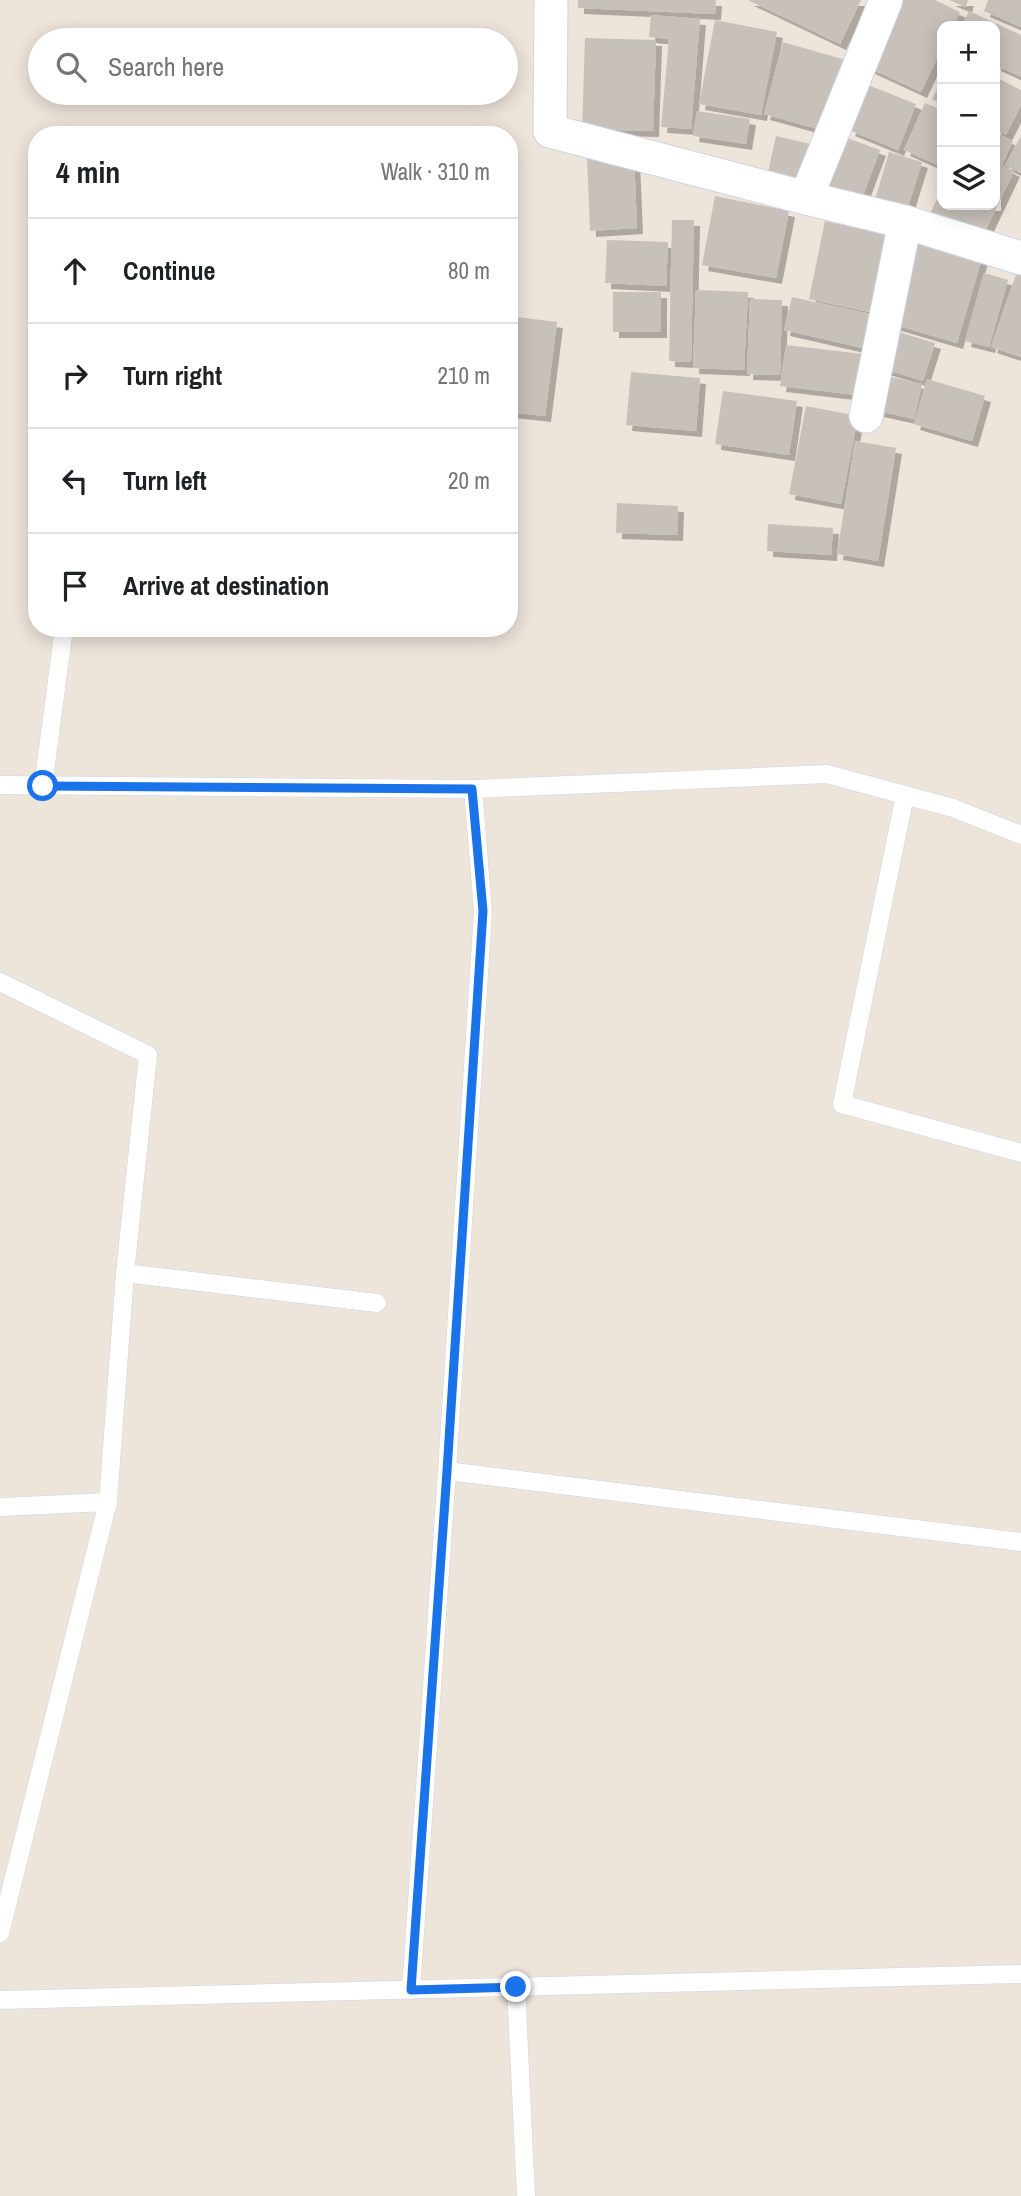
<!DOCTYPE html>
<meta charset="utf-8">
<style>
:root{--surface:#fff;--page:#f6f6f6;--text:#202124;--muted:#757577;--line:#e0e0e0}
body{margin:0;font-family:"Archivo Narrow",sans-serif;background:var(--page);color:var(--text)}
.controls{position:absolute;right:21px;top:21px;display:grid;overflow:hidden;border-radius:14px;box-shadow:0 4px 18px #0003}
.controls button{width:63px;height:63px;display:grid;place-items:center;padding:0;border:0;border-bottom:2px solid var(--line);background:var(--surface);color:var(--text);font:35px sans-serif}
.stop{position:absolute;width:21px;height:21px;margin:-16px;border:5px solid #1a73e8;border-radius:50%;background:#fff}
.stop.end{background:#1a73e8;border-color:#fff;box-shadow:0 2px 7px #0008}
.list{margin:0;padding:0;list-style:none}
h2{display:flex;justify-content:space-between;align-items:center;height:91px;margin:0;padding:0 28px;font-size:30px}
h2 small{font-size:23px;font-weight:400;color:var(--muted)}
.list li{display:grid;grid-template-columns:46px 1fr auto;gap:21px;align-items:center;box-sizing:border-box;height:105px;padding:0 28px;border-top:2px solid var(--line)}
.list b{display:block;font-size:26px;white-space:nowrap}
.list em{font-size:23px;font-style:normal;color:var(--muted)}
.icon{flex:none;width:38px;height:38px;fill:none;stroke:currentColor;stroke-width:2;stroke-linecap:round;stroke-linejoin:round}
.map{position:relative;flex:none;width:1021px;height:2196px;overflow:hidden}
.search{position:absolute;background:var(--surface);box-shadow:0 4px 18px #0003;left:28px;top:28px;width:490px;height:77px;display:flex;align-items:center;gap:18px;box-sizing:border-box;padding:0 24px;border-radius:38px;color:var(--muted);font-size:26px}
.panel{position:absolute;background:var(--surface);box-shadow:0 4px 18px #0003;left:28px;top:126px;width:490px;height:511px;border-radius:28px}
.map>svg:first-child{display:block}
.building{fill:#c8c1ba;filter:url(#shadow)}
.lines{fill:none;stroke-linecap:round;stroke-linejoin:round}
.service-casing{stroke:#cfd4e4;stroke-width:19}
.minor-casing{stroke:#cfd4e4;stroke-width:35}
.service{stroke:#fff;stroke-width:18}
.minor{stroke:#fff;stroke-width:33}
.route{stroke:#1a73e8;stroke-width:9}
</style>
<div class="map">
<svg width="1021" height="2196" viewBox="0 0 1021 2196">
<defs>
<filter id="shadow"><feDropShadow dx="6" dy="6" stdDeviation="0" flood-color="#0004"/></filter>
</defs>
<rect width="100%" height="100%" fill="#ede4da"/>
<g class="building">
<path d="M578,0H716L715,14L578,8Z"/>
<path d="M748,0H861L840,44Z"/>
<path d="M899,0H935L960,12L953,26H942V48L921,92L867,67Z"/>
<path d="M949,0H968L966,7Z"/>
<path d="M988,0H1021V27L984,11Z"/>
<path d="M969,11L1021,35V77L995,65V26H962Z"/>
<path d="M651,15L700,19L691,129L661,127L669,39L649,37Z"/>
<path d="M715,20L777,32L761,115L699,104Z"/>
<path d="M585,38L656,40L653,131L582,129Z"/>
<path d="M783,42L849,61L829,132L764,114Z"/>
<path d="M995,77L1021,90V105L1006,135L995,129Z"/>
<path d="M942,79V104L932,99Z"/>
<path d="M868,85L916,104L898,150L849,130Z"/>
<path d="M925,103L942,110V167L904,150Z"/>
<path d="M697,111L750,119L746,144L693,136Z"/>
<path d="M995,133L1013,141L1002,165L1014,171L982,238L930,214L942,188V205H995Z"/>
<path d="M839,135L880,150L862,198L821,183Z"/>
<path d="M776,136L815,145L807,181L768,172Z"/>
<path d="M1021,136V173L1005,165Z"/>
<path d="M889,152L922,162L907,210L875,200Z"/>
<path d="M634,156L637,228L590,231L587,158Z"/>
<path d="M715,196L789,211L776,278L702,265Z"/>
<path d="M672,220H694L691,362L669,361Z"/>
<path d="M825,221L896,236L879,314L809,299Z"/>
<path d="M607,240L668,242L666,286L605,283Z"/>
<path d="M916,240L982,258L957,343L892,324Z"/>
<path d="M1021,260V357L991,347Z"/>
<path d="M984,273L1008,280L989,347L965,341Z"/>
<path d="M696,290L748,292L744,370L693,368Z"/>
<rect x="613" y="292" width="48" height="40"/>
<path d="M792,297L875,315L867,349L784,330Z"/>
<path d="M750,299L782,300L780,375L747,374Z"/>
<path d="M509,316L557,322L545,416L509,412Z"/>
<path d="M895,331L935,343L923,381L884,369Z"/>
<path d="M786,345L862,354L857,395L780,386Z"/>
<path d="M631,372L700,378L696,431L626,425Z"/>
<path d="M886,376L922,384L914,419L878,411Z"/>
<path d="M927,379L985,396L972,441L914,424Z"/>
<path d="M723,391L797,401L789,455L715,444Z"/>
<path d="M806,406L858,416L841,504L789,494Z"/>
<path d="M855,441L896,448L878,561L837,554Z"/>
<path d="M617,503L678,506L677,535L616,533Z"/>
<path d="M768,524L833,528L831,555L767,551Z"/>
</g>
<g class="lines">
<defs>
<g id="service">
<path d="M0,785L473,789L827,774L953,808L1021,835"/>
<path d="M43,786L64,628"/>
<path d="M905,795L842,1104L1021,1153"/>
<path d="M0,982L148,1055L125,1273L108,1502L0,1933"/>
<path d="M125,1273L377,1303"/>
<path d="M447,1471L1021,1542"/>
<path d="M0,1507L108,1502"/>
<path d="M516,1987L526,2196"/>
<path d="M411,1990L447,1471L483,911L473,789"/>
<path d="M0,2000L1021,1974"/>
</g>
<g id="minor">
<path d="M551,0L550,131L806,198L905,222L1021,258"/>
<path d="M806,198L886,0"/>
<path d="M866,416L905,222"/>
</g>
</defs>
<use href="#service" class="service-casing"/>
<use href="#minor" class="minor-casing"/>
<use href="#service" class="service"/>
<use href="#minor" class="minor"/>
</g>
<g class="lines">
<path class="route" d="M43,786L472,789L483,911L447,1471L411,1990L516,1987"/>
</g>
</svg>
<div class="controls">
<button>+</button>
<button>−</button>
<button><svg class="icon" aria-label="layers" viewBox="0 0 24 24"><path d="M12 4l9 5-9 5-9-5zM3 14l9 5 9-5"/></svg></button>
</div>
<div class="stop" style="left:43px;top:786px"></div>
<div class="stop end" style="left:516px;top:1987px"></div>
<div class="search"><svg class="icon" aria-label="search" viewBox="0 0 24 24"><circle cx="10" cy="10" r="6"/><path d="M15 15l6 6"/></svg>Search here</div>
<section class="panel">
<h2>4 min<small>Walk · 310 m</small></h2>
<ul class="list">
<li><svg class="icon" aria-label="ahead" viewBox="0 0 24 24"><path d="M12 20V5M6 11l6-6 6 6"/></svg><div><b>Continue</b></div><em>80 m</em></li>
<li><svg class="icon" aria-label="right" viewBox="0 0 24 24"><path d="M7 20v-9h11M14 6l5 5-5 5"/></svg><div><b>Turn right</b></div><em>210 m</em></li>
<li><svg class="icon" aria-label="left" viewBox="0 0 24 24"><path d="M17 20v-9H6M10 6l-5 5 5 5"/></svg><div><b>Turn left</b></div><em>20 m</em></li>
<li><svg class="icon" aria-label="arrive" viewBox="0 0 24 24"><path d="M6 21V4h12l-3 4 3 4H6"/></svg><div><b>Arrive at destination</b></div></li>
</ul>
</section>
</div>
